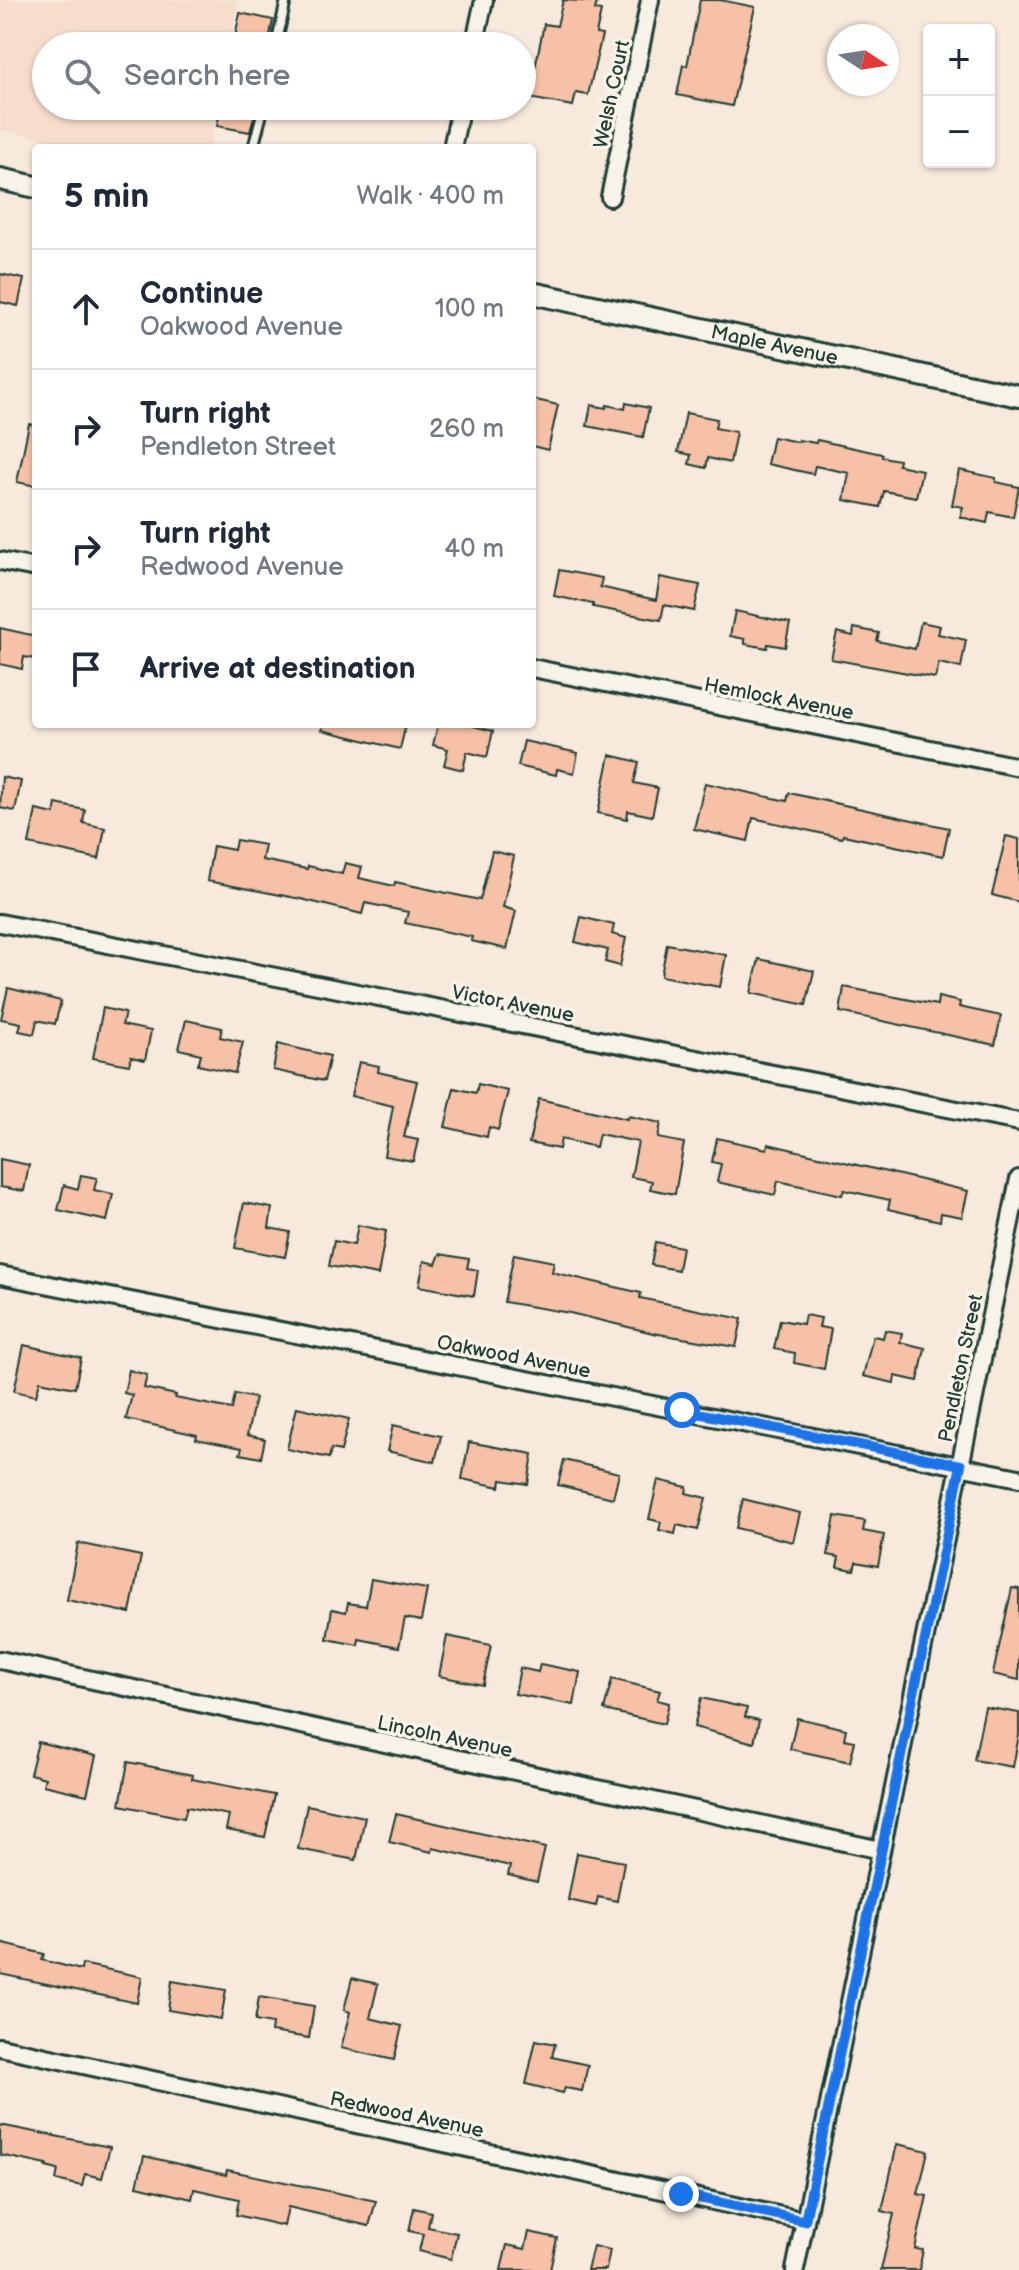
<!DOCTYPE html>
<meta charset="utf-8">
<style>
:root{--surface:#fff;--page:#f6f6f7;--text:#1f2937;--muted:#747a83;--line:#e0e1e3}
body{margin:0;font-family:"Balsamiq Sans",sans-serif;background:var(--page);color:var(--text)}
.controls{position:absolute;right:24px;top:24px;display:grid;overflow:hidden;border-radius:8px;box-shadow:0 2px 6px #0004}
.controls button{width:72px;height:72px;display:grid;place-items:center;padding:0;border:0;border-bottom:2px solid var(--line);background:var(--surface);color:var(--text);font:40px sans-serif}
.compass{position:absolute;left:827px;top:24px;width:72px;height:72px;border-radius:50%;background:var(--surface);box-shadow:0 2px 6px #0004;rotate:102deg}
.stop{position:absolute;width:24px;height:24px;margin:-18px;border:6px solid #1a73e8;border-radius:50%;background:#fff}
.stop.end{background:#1a73e8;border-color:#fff;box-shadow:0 2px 8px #0008}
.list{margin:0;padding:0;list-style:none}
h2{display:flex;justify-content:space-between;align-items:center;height:104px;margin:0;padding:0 32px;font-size:34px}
h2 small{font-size:26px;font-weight:400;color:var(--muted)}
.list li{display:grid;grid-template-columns:52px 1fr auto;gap:24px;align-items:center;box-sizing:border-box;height:120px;padding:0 32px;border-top:2px solid var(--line)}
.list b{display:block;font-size:30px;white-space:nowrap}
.list p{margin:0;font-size:26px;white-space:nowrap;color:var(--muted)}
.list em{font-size:26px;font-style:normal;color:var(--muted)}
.icon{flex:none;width:44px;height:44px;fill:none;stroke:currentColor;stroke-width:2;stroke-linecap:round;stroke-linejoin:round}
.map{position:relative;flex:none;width:1019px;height:2270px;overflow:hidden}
.search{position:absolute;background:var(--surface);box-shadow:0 2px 6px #0004;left:32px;top:32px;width:504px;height:88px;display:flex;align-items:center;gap:20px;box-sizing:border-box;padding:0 28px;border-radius:44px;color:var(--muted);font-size:30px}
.panel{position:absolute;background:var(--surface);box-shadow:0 2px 6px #0004;left:32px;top:144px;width:504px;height:584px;border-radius:8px}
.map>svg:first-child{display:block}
.built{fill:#f7ddcb}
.building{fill:#f6c1a7;stroke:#1f3d34;stroke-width:2}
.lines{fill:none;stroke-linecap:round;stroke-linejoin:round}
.service-casing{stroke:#1f3d34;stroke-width:14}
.minor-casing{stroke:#1f3d34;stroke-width:22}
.tertiary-casing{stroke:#1f3d34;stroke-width:26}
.service{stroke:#f7f3e8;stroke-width:8}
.minor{stroke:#f7f3e8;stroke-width:16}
.tertiary{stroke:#f7f3e8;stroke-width:20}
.route{stroke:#1a73e8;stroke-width:10}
.labels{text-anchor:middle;stroke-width:7;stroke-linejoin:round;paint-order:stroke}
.street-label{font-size:20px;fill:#1f3d34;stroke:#f7f3e8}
</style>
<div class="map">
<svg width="1019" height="2270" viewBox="0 0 1019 2270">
<rect width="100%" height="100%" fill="#f7e9db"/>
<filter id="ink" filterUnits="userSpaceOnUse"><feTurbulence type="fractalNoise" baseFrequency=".0125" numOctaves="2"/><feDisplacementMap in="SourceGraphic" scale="16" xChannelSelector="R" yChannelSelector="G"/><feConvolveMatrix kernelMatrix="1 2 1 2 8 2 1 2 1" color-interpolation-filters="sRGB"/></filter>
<g filter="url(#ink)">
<path class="built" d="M0,0H238L229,46H46V106H217L209,148H84L0,129Z"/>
<g class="building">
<path d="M563,0L597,2L595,10L601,11L596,34L602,35L588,95L576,93L573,106L529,98L544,24L557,26Z"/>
<path d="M700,0H720L755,7L732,106L677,95L683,65L687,66Z"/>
<path d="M240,13L273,20L268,46H233Z"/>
<path d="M221,106H257L250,132L217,126Z"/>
<path d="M0,274L24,279L18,306L0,302Z"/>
<path d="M532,399L558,405L548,450L532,446Z"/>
<path d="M626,403L649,408L643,437L587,426L591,405L606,408L607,405L625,409Z"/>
<path d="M686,413L717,419L715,428L736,432L730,463L708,458L706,468L689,464L691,455L678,452Z"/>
<path d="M29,424L36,425V486L17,482Z"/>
<path d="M773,437L798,442V440L816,443L817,440L840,445L882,454V457L899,460L898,465L922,470L916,497L884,491L880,507L844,500L849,473L815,466L813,474L767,464Z"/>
<path d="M959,470L996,478V482L1019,487L1013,517L989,512L987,523L960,517L963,507L952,505Z"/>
<path d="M559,570L602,578L600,587L656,600L660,577L700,585L694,611L664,605L661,620L593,607V604L554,596Z"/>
<path d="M735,611L790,623L785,647L768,644L767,648L745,644V639L730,636Z"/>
<path d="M921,622L940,626L938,634L966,640L961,668L939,663L935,678L831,659L837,632L853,636L854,628L879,633L877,641L915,649Z"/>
<path d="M0,628L36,636V659L24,657L22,669L0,664Z"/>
<path d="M323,724H406L400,749L322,730Z"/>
<path d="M438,724H465L493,731L487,757L467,752L463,770L444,765L448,749L433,745Z"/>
<path d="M524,741L578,753L574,773L557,769L556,775L518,766Z"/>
<path d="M610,755L639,762L634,783L658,788L652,816L628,811L627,819L598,813Z"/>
<path d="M2,777L21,781L15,811L0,808Z"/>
<path d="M705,783L787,801L789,793L949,828L943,856L843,835L842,838L753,818L748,841L694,829Z"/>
<path d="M56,804L85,810L83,823L105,828L99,859L29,844L36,810L54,814Z"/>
<path d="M1006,836L1019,839V902L992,895Z"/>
<path d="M236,840L265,845L262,860L307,869L308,866L342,874L345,863L362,867L359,878L394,886L395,882L480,900L492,851L514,856L503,907L516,911L507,949L471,941L472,937L405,923L408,912L365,903L362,914L301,899L207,881L213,846L234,850Z"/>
<path d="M581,917L614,925L612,934L626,938L620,966L605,962L608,950L575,942Z"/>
<path d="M667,944L726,955L720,987L661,976Z"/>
<path d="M759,959L814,971L806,1005L751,993Z"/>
<path d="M844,987L937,1005L938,997L960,1002L959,1007L1001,1016L995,1045L840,1012Z"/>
<path d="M8,988L61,1001L55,1024L37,1020L34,1034L19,1031L21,1023L1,1019Z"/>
<path d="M103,1008L125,1013L122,1025L151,1031L145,1060L131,1057L129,1065L93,1058Z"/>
<path d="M186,1020L222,1028L220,1037L243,1042L235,1073L198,1065L201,1054L179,1049Z"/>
<path d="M278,1044L330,1056L324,1081L273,1070Z"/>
<path d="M359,1062L379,1066L378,1072L417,1081L404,1137L418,1140L413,1161L384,1156L393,1106L351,1096Z"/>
<path d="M478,1084L508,1091L498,1130L489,1127L487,1137L445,1127L454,1088L476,1093Z"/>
<path d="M539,1099L627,1119L628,1116L661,1123L658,1138L684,1143L675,1194L650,1189L652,1181L631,1177L638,1142L599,1134L596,1147L561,1139L559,1149L529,1143Z"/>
<path d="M717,1138L767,1149L768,1144L968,1191L962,1217L941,1213L940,1221L888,1209L890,1200L844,1190L842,1195L778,1181L775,1195L717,1182L721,1164L712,1162Z"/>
<path d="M0,1159L29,1165L24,1191L0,1187Z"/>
<path d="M81,1175L97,1178L94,1190L113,1194L107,1221L58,1210L64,1185L78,1189Z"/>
<path d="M244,1203L272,1208L269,1228L290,1232L285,1257L235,1248Z"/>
<path d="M358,1225L386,1231L378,1275L329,1266L334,1241L354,1245Z"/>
<path d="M655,1242L682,1247L678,1270L651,1265Z"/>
<path d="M440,1254L469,1259L467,1268L478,1270L474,1296L419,1286L424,1261L436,1264Z"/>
<path d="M514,1254L554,1262L552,1272L641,1293L640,1298L742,1319L736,1347L653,1333L570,1313L504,1302Z"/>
<path d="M805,1315L821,1318L819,1327L831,1329L824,1369L794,1363L795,1353L774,1349L780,1320L803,1324Z"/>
<path d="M885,1330L902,1333L900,1342L925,1348L918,1381L895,1376L894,1383L863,1376L873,1336L883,1338Z"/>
<path d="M24,1345L81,1358L75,1388L40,1381L36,1396L14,1391Z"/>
<path d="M129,1370L147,1375L144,1388L176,1395L175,1398L232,1409L235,1394L255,1398L247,1435L265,1439L261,1458L240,1454L242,1448L196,1439L197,1435L126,1419L132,1395L124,1393Z"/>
<path d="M297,1407L349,1419L341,1451L331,1449L329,1458L287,1449Z"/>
<path d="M393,1425L441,1436L435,1462L387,1451Z"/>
<path d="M469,1442L533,1454L528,1484L501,1480L500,1487L462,1479Z"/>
<path d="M564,1460L619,1473L613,1498L558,1485Z"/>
<path d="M658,1480L687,1487L686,1493L706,1498L698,1530L677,1525L675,1534L659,1530L661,1522L649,1519Z"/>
<path d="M743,1499L800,1513L793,1542L736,1528Z"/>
<path d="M835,1516L865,1521L863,1531L884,1535L878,1566L856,1562L854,1570L837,1567L839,1557L828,1555Z"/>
<path d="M78,1543L141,1556L130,1613L67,1600Z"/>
<path d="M371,1579L427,1589L421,1621L405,1618L399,1647L359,1639L358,1645L327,1639L332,1609L346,1612L348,1603L366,1606Z"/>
<path d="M1012,1588L1019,1589V1680L993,1674Z"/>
<path d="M447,1636L491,1645L483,1685L439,1676Z"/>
<path d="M540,1664L580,1672L574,1705L515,1694L520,1668L538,1672Z"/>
<path d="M612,1679L660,1691L657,1700L669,1703L664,1724L604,1710Z"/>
<path d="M701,1698L747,1708L745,1717L759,1720L754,1743L694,1727Z"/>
<path d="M985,1707L1019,1713V1735L1013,1767L974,1760Z"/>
<path d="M797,1718L846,1729L844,1739L855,1741L850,1762L790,1749Z"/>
<path d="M38,1742L96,1756L87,1795L43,1785L45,1778L30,1774Z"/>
<path d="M128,1762L193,1775L192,1779L274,1795L265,1837L226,1830L229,1815L187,1807L184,1818L120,1805Z"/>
<path d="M307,1805L365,1817L356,1860L298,1849Z"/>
<path d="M396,1814L545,1848L537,1882L508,1875L510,1866L433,1848L432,1852L389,1842Z"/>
<path d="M577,1853L624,1862L617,1901L598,1897L596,1906L568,1900Z"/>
<path d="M0,1943L44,1954L42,1960L81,1970L82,1964L142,1977L137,2003L0,1974Z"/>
<path d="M352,1978L378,1984L370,2018L402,2026L394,2060L341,2048L350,2012L344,2010Z"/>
<path d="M172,1981L226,1990L221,2019L168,2010Z"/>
<path d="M259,1997L314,2006L309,2038L271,2032L272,2024L255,2021Z"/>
<path d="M536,2040L555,2044L552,2057L588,2065L582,2091L565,2088L563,2093L526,2084Z"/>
<path d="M0,2125L110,2147L102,2178L85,2174L82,2186L56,2180L58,2170L46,2167L47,2165L0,2155Z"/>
<path d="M897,2144L928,2151L918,2194L927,2196L915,2249L923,2250L919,2270H881L894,2214L882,2211Z"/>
<path d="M144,2156L226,2175L227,2170L376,2201L369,2226L288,2207L284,2226L236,2215L239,2199L194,2189L192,2199L137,2186Z"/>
<path d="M414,2208L431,2212L428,2227L457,2233L451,2259L419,2251L423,2234L409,2231Z"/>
<path d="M529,2232L557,2238L550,2270H501L507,2245L525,2249Z"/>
<path d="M593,2246L610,2250L606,2270H587Z"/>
</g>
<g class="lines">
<defs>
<g id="service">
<path d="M276,46L286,0"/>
<path d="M253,148L264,106"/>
</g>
<g id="minor">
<path d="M474,46L484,0"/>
<path d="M452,148L461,106"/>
<path d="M610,197L650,0"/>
<path d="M0,561L36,568"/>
<path d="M532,668L1019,767"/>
<path d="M0,923L1019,1122"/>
<path d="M0,1275L1019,1478"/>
<path d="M0,1660L881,1850"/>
<path d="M0,2047L805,2221"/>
<path d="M795,2270L1019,1179"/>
</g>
<g id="tertiary">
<path d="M0,179L36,187"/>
<path id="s1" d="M532,293L1019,396"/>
</g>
</defs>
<use href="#service" class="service-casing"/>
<use href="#minor" class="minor-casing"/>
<use href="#tertiary" class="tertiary-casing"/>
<use href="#service" class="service"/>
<use href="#minor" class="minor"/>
<use href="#tertiary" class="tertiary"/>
</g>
</g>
<g class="lines" filter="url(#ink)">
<path class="route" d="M681,2194L805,2221L961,1465L682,1410"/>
</g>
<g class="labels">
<g class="street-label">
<text transform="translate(611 94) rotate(-78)" y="7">Welsh Court</text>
<text dy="7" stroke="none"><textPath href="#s1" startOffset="248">Maple Avenue</textPath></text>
<text transform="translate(779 698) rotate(11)" y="7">Hemlock Avenue</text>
<text transform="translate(513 1003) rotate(11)" y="7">Victor Avenue</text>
<text transform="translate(514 1356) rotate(11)" y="7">Oakwood Avenue</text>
<text transform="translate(960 1368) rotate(-78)" y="7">Pendleton Street</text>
<text transform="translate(445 1736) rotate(12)" y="7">Lincoln Avenue</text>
<text transform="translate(407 2114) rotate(12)" y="7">Redwood Avenue</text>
</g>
</g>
</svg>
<div class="controls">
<button>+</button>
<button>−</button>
</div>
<svg class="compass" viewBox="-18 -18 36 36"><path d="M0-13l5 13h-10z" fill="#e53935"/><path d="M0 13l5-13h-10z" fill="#747a83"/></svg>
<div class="stop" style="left:682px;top:1410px"></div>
<div class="stop end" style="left:681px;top:2194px"></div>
<div class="search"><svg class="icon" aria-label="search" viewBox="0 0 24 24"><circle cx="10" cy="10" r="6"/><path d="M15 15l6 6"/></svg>Search here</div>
<section class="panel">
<h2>5 min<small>Walk · 400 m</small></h2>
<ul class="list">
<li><svg class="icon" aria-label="ahead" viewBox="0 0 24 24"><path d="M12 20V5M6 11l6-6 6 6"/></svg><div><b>Continue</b><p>Oakwood Avenue</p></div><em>100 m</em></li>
<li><svg class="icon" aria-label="right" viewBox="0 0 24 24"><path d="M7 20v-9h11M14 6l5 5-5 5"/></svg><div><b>Turn right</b><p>Pendleton Street</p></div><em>260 m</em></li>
<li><svg class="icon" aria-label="right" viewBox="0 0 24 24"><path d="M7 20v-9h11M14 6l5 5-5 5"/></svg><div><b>Turn right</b><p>Redwood Avenue</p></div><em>40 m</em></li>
<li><svg class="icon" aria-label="arrive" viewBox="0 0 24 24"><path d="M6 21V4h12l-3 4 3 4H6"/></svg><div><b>Arrive at destination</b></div></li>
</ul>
</section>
</div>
